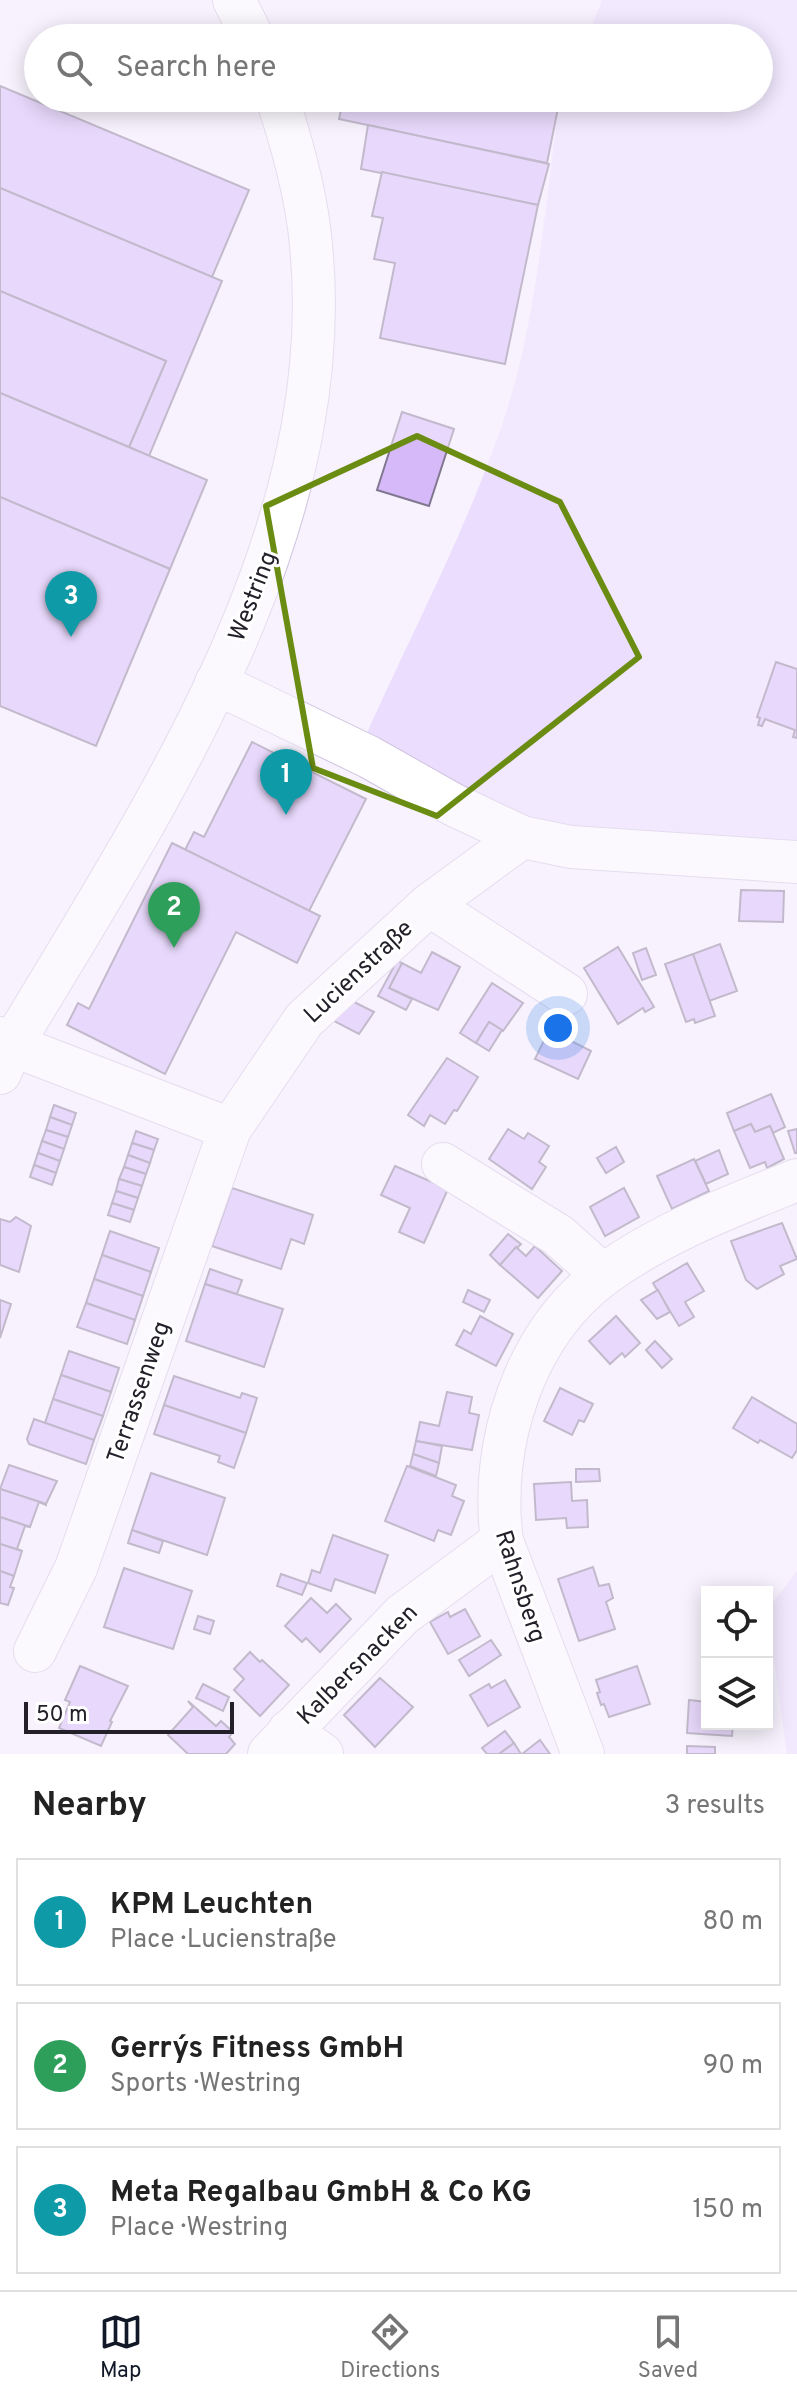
<!DOCTYPE html>
<meta charset="utf-8">
<style>
:root{--surface:#fff;--page:#f6f6f6;--text:#222;--muted:#767676;--line:#e0e0e0;--accent:#111827}
body{margin:0;font-family:Overpass,sans-serif;background:var(--page);color:var(--text)}
.controls{position:absolute;right:24px;bottom:24px;display:grid;overflow:hidden;border-radius:0px;box-shadow:0 4px 20px #0003}
.controls button{width:72px;height:72px;display:grid;place-items:center;padding:0;border:0;border-bottom:2px solid var(--line);background:var(--surface);color:var(--text);font:40px sans-serif}
.scale{position:absolute;left:24px;bottom:20px;width:210px;box-sizing:border-box;padding-left:8px;border:4px solid #24202a;border-top:0;font-size:22px;line-height:28px;white-space:nowrap;color:#24202a;-webkit-text-stroke:6px #fff;paint-order:stroke}
.you{position:absolute;left:558px;top:1028px;width:28px;height:28px;margin:-20px;border:6px solid #fff;border-radius:50%;background:#1a73e8;box-shadow:0 0 0 12px #1a73e833}
.badge{display:grid;place-items:center;width:52px;height:52px;border-radius:50%;background:var(--accent);color:#fff;font-size:26px;font-weight:700}
.pin{position:absolute;translate:-50% -66px;filter:drop-shadow(0 2px 4px #0008)}
.pin::after{content:'';position:absolute;top:42px;width:28px;height:24px;background:inherit;clip-path:polygon(0 0,100% 0,50% 100%)}
.list{margin:0;padding:0;list-style:none}
h2{display:flex;justify-content:space-between;align-items:center;height:104px;margin:0;padding:0 32px;font-size:34px}
h2 small{font-size:26px;font-weight:400;color:var(--muted)}
.list li{display:grid;grid-template-columns:52px 1fr auto;gap:24px;align-items:center;box-sizing:border-box;height:128px;margin:0 16px 16px;padding:0 16px;border:2px solid var(--line);border-radius:0px}
.list b{display:block;font-size:30px;white-space:nowrap}
.list p{margin:0;font-size:26px;white-space:nowrap;color:var(--muted)}
.list em{font-size:26px;font-style:normal;color:var(--muted)}
.icon{flex:none;width:44px;height:44px;fill:none;stroke:currentColor;stroke-width:2;stroke-linecap:round;stroke-linejoin:round}
.map{position:relative;flex:none;width:797px;height:1754px;overflow:hidden}
.search{position:absolute;background:var(--surface);box-shadow:0 4px 20px #0003;left:24px;right:24px;top:24px;height:88px;display:flex;align-items:center;gap:20px;box-sizing:border-box;padding:0 28px;border-radius:44px;color:var(--muted);font-size:30px}
.sheet{height:536px;background:var(--surface)}
nav{display:flex;justify-content:space-around;align-items:center;box-sizing:border-box;height:112px;border-top:2px solid var(--line);background:var(--surface);font-size:22px;color:var(--muted)}
nav a{display:grid;justify-items:center;gap:4px}
nav .on{color:var(--accent)}
.map>svg:first-child{display:block}
.green{fill:#ebddfe}
.building{fill:#d6b9f9;stroke:#827790;stroke-width:2}
.lines{fill:none;stroke-linecap:round;stroke-linejoin:round}
.minor-casing{stroke:#cfc3de;stroke-width:44}
.minor{stroke:#fff;stroke-width:42}
.marked{fill:none;stroke:#6b8c12;stroke-width:6;stroke-linejoin:round}
.labels{text-anchor:middle;stroke-width:6;stroke-linejoin:round;paint-order:stroke}
.street-label{font-size:24px;fill:#24202a;stroke:#fff}
</style>
<div class="map">
<svg width="797" height="1754" viewBox="0 0 797 1754">
<rect width="100%" height="100%" fill="#f7f2fd"/>
<g class="green">
<path d="M602,0H797V853L568,841L361,746C408,640 463,538 501,428C536,327 544,216 558,110L563,98H759V38H587Z"/>
<path d="M797,1571V1754H787L767,1610Z"/>
</g>
<g class="building">
<path d="M0,86L249,190L212,277L0,188Z"/>
<path d="M328,98H560L547,163L339,119L343,101Z"/>
<path d="M368,125L549,164L538,205L361,169Z"/>
<path d="M382,172L538,205L505,364L380,338L395,263L374,259L383,218L372,216Z"/>
<path d="M0,188L222,281L149,456L129,447L166,361L0,291Z"/>
<path d="M0,291L166,361L129,447L0,393Z"/>
<path d="M0,393L207,480L170,569L0,497Z"/>
<path d="M402,412L454,429L429,506L377,490Z"/>
<path d="M0,497L170,569L96,746L0,706Z"/>
<path d="M776,662L797,669V738L793,737L795,730L765,719L762,726L758,725L760,718L757,717Z"/>
<path d="M252,742L366,799L309,911L185,850L194,832L204,837Z"/>
<path d="M172,843L320,916L297,963L236,932L165,1074L67,1025L78,1003L89,1009Z"/>
<path d="M741,890L784,891L783,922L739,921Z"/>
<path d="M720,944L737,991L709,1001L693,954Z"/>
<path d="M618,947L654,1007L645,1012L643,1008L618,1024L584,968Z"/>
<path d="M646,948L656,975L642,980L633,953Z"/>
<path d="M432,952L460,967L438,1010L389,988L402,963L421,973Z"/>
<path d="M693,954L715,1016L695,1023L694,1019L686,1022L665,964Z"/>
<path d="M397,961L402,963L389,988L412,999L406,1010L378,996Z"/>
<path d="M492,983L523,1003L503,1031L489,1022L476,1043L460,1033Z"/>
<path d="M348,999L374,1012L359,1034L332,1020Z"/>
<path d="M489,1022L502,1030L489,1051L476,1043Z"/>
<path d="M549,1030L591,1051L578,1079L535,1059Z"/>
<path d="M447,1058L478,1077L457,1111L454,1110L445,1124L430,1115L424,1126L408,1115Z"/>
<path d="M771,1094L785,1127L773,1133L770,1126L755,1132L751,1124L734,1131L727,1113Z"/>
<path d="M54,1105L76,1113L72,1125L50,1117Z"/>
<path d="M50,1117L72,1125L68,1137L46,1130Z"/>
<path d="M751,1124L755,1132L770,1126L784,1159L767,1168L765,1162L750,1168L734,1131Z"/>
<path d="M508,1129L524,1139L528,1133L549,1146L539,1162L546,1167L532,1189L489,1159Z"/>
<path d="M797,1129V1153H795L788,1131Z"/>
<path d="M46,1130L68,1137L64,1149L42,1141Z"/>
<path d="M136,1131L158,1139L154,1150L132,1143Z"/>
<path d="M42,1141L64,1149L60,1161L38,1153Z"/>
<path d="M132,1143L154,1150L150,1163L128,1155Z"/>
<path d="M616,1147L624,1162L606,1173L597,1158Z"/>
<path d="M719,1150L728,1174L706,1184L695,1161Z"/>
<path d="M38,1153L60,1161L56,1173L34,1165Z"/>
<path d="M128,1155L150,1163L146,1174L124,1167Z"/>
<path d="M694,1159L709,1191L672,1209L657,1176Z"/>
<path d="M34,1165L56,1173L52,1185L30,1177Z"/>
<path d="M395,1166L448,1189L424,1243L399,1232L410,1208L381,1195Z"/>
<path d="M124,1167L146,1174L142,1186L119,1179Z"/>
<path d="M119,1179L142,1186L138,1198L116,1191Z"/>
<path d="M232,1188L313,1215L304,1244L291,1239L281,1269L212,1246Z"/>
<path d="M624,1188L639,1217L605,1236L590,1207Z"/>
<path d="M116,1191L138,1198L134,1210L112,1203Z"/>
<path d="M112,1203L134,1210L130,1222L108,1215Z"/>
<path d="M16,1217L31,1226L19,1272L0,1265V1219L10,1222Z"/>
<path d="M782,1223L797,1259L780,1266L784,1274L757,1289L746,1280L731,1241Z"/>
<path d="M110,1231L159,1248L151,1272L102,1255Z"/>
<path d="M508,1234L521,1244L500,1265L490,1255Z"/>
<path d="M535,1246L562,1271L538,1298L500,1265L516,1247L526,1256Z"/>
<path d="M102,1255L151,1272L143,1296L94,1279Z"/>
<path d="M687,1263L704,1291L685,1302L694,1317L679,1326L653,1283Z"/>
<path d="M210,1269L242,1280L237,1294L205,1284Z"/>
<path d="M94,1279L143,1296L135,1320L86,1303Z"/>
<path d="M205,1284L283,1309L264,1367L186,1341Z"/>
<path d="M468,1290L490,1300L484,1312L463,1302Z"/>
<path d="M658,1290L670,1312L657,1319L641,1300Z"/>
<path d="M0,1300L11,1304L0,1338Z"/>
<path d="M86,1303L135,1320L127,1344L77,1327Z"/>
<path d="M480,1316L513,1334L496,1366L456,1345L464,1330L471,1334Z"/>
<path d="M616,1316L640,1343L625,1357L622,1353L610,1364L589,1341Z"/>
<path d="M655,1341L672,1359L662,1368L646,1350Z"/>
<path d="M69,1351L119,1368L111,1392L61,1375Z"/>
<path d="M61,1375L111,1392L103,1416L53,1399Z"/>
<path d="M174,1376L240,1398L242,1393L257,1398L246,1433L164,1405Z"/>
<path d="M560,1388L593,1404L584,1422L579,1420L572,1435L544,1421Z"/>
<path d="M447,1392L472,1397L469,1413L479,1415L472,1450L416,1441L420,1422L439,1426Z"/>
<path d="M752,1397L797,1424V1450L792,1458L760,1440L758,1443L733,1428Z"/>
<path d="M53,1399L103,1416L94,1440L45,1423Z"/>
<path d="M164,1405L246,1433L234,1468L218,1462L220,1456L154,1434Z"/>
<path d="M34,1419L94,1440L86,1464L29,1444L27,1439Z"/>
<path d="M416,1441L442,1446L439,1463L413,1454Z"/>
<path d="M413,1454L439,1463L436,1476L410,1466Z"/>
<path d="M9,1465L57,1481L46,1504L0,1489Z"/>
<path d="M407,1466L456,1485L452,1496L464,1501L451,1535L438,1530L434,1541L385,1521Z"/>
<path d="M576,1469H599L600,1481L576,1482Z"/>
<path d="M151,1473L225,1498L207,1555L132,1530Z"/>
<path d="M571,1482L572,1501L587,1500L588,1527L567,1528L566,1518L536,1520L534,1484Z"/>
<path d="M0,1489L46,1504V1505L39,1502L30,1527L0,1517Z"/>
<path d="M0,1517L30,1527L25,1526L17,1549L22,1551L0,1544Z"/>
<path d="M132,1530L163,1541L159,1553L128,1543Z"/>
<path d="M333,1535L388,1555L375,1593L335,1579L331,1591L308,1583L312,1570L320,1573Z"/>
<path d="M0,1544L22,1551L14,1576L0,1571Z"/>
<path d="M593,1567L599,1586L609,1584L613,1598L606,1602L615,1629L579,1641L558,1579Z"/>
<path d="M124,1568L192,1591L173,1649L104,1627Z"/>
<path d="M0,1571L14,1576L10,1587L14,1588L8,1605L0,1603Z"/>
<path d="M281,1574L307,1583L302,1595L277,1586Z"/>
<path d="M311,1598L327,1613L336,1604L351,1619L320,1652L306,1638L302,1642L285,1626Z"/>
<path d="M465,1609L480,1636L448,1654L430,1622L448,1612L450,1617Z"/>
<path d="M198,1616L214,1621L210,1634L194,1629Z"/>
<path d="M491,1640L501,1655L469,1676L459,1660Z"/>
<path d="M250,1652L260,1662L262,1660L289,1685L260,1716L234,1690L244,1679L234,1669Z"/>
<path d="M80,1666L128,1686L110,1721L112,1722L101,1746L59,1728L70,1702L65,1700Z"/>
<path d="M637,1666L650,1704L609,1717L604,1704L601,1705L597,1693L600,1692L596,1680Z"/>
<path d="M380,1678L413,1707L375,1747L344,1715Z"/>
<path d="M505,1680L520,1707L488,1726L470,1695L489,1684L491,1688Z"/>
<path d="M203,1684L229,1697L223,1711L196,1698Z"/>
<path d="M689,1700L707,1702V1724H733L732,1736L687,1733Z"/>
<path d="M188,1701L216,1726L221,1721L233,1732L229,1737L235,1744L226,1754H188L168,1735L193,1707Z"/>
<path d="M505,1731L514,1743L499,1754H487L482,1748Z"/>
<path d="M540,1740L550,1754H521H522Z"/>
<path d="M514,1743L521,1754H499Z"/>
<path d="M687,1746L715,1747V1754H687Z"/>
</g>
<g class="lines">
<defs>
<g id="minor">
<path d="M234,0L253,38"/>
<path d="M522,837L571,847L797,862"/>
<path d="M429,905L566,994"/>
<path d="M0,1038L12,1045L230,1129"/>
<path d="M0,1073L12,1045C157,803 347,522 309,227C303,183 291,140 277,98"/>
<path d="M443,1164L558,1235L603,1275"/>
<path d="M35,1651L76,1568L230,1129L304,1020L429,905L522,837L454,805L369,757L216,683"/>
<path d="M289,1731L322,1754"/>
<path d="M269,1754L402,1615L502,1541"/>
<path d="M583,1754L502,1541C489,1445 524,1333 605,1274C663,1232 732,1206 797,1180"/>
</g>
</defs>
<use href="#minor" class="minor-casing"/>
<use href="#minor" class="minor"/>
</g>
<path d="M0 0H797V1754H0ZM417,436L560,502L639,657L437,816L313,768L266,506Z" fill="#f7f2fd" fill-opacity=".55" fill-rule="evenodd"/>
<path class="marked" d="M417,436L560,502L639,657L437,816L313,768L266,506Z"/>
<g class="labels">
<g class="street-label">
<text transform="translate(252 596) rotate(-69)" y="8">Westring</text>
<text transform="translate(358 971) rotate(-43)" y="8">Lucienstraße</text>
<text transform="translate(138 1392) rotate(-71)" y="8">Terrassenweg</text>
<text transform="translate(521 1586) rotate(72)" y="8">Rahnsberg</text>
<text transform="translate(357 1664) rotate(-45)" y="8">Kalbersnacken</text>
</g>
</g>
</svg>
<div class="controls">
<button><svg class="icon" aria-label="locate" viewBox="0 0 24 24"><circle cx="12" cy="12" r="6"/><path d="M12 2v4M12 18v4M2 12h4M18 12h4"/></svg></button>
<button><svg class="icon" aria-label="layers" viewBox="0 0 24 24"><path d="M12 4l9 5-9 5-9-5zM3 14l9 5 9-5"/></svg></button>
</div>
<div class="scale">50 m</div>
<div class="you"></div>
<div class="pin badge" style="left:286px;top:815px;background:#0f9aa8">1</div>
<div class="pin badge" style="left:174px;top:948px;background:#2e9e5b">2</div>
<div class="pin badge" style="left:71px;top:637px;background:#0f9aa8">3</div>
<div class="search"><svg class="icon" aria-label="search" viewBox="0 0 24 24"><circle cx="10" cy="10" r="6"/><path d="M15 15l6 6"/></svg>Search here</div>
</div>
<section class="sheet">
<h2>Nearby<small>3 results</small></h2>
<ul class="list">
<li><span class="badge" style="background:#0f9aa8">1</span><div><b>KPM Leuchten</b><p>Place · Lucienstraße</p></div><em>80 m</em></li>
<li><span class="badge" style="background:#2e9e5b">2</span><div><b>Gerry´s Fitness GmbH</b><p>Sports · Westring</p></div><em>90 m</em></li>
<li><span class="badge" style="background:#0f9aa8">3</span><div><b>Meta Regalbau GmbH &amp; Co KG</b><p>Place · Westring</p></div><em>150 m</em></li>
</ul>
</section>
<nav>
<a class="on"><svg class="icon" aria-label="map" viewBox="0 0 24 24"><path d="M3 6l6-2 6 2 6-2v14l-6 2-6-2-6 2zM9 4v14M15 6v14"/></svg>Map</a>
<a><svg class="icon" aria-label="directions" viewBox="0 0 24 24"><path d="M12 3l9 9-9 9-9-9zM9 14v-3h6M13 9l2 2-2 2"/></svg>Directions</a>
<a><svg class="icon" aria-label="saved" viewBox="0 0 24 24"><path d="M7 4h10v16l-5-4-5 4z"/></svg>Saved</a>
</nav>
